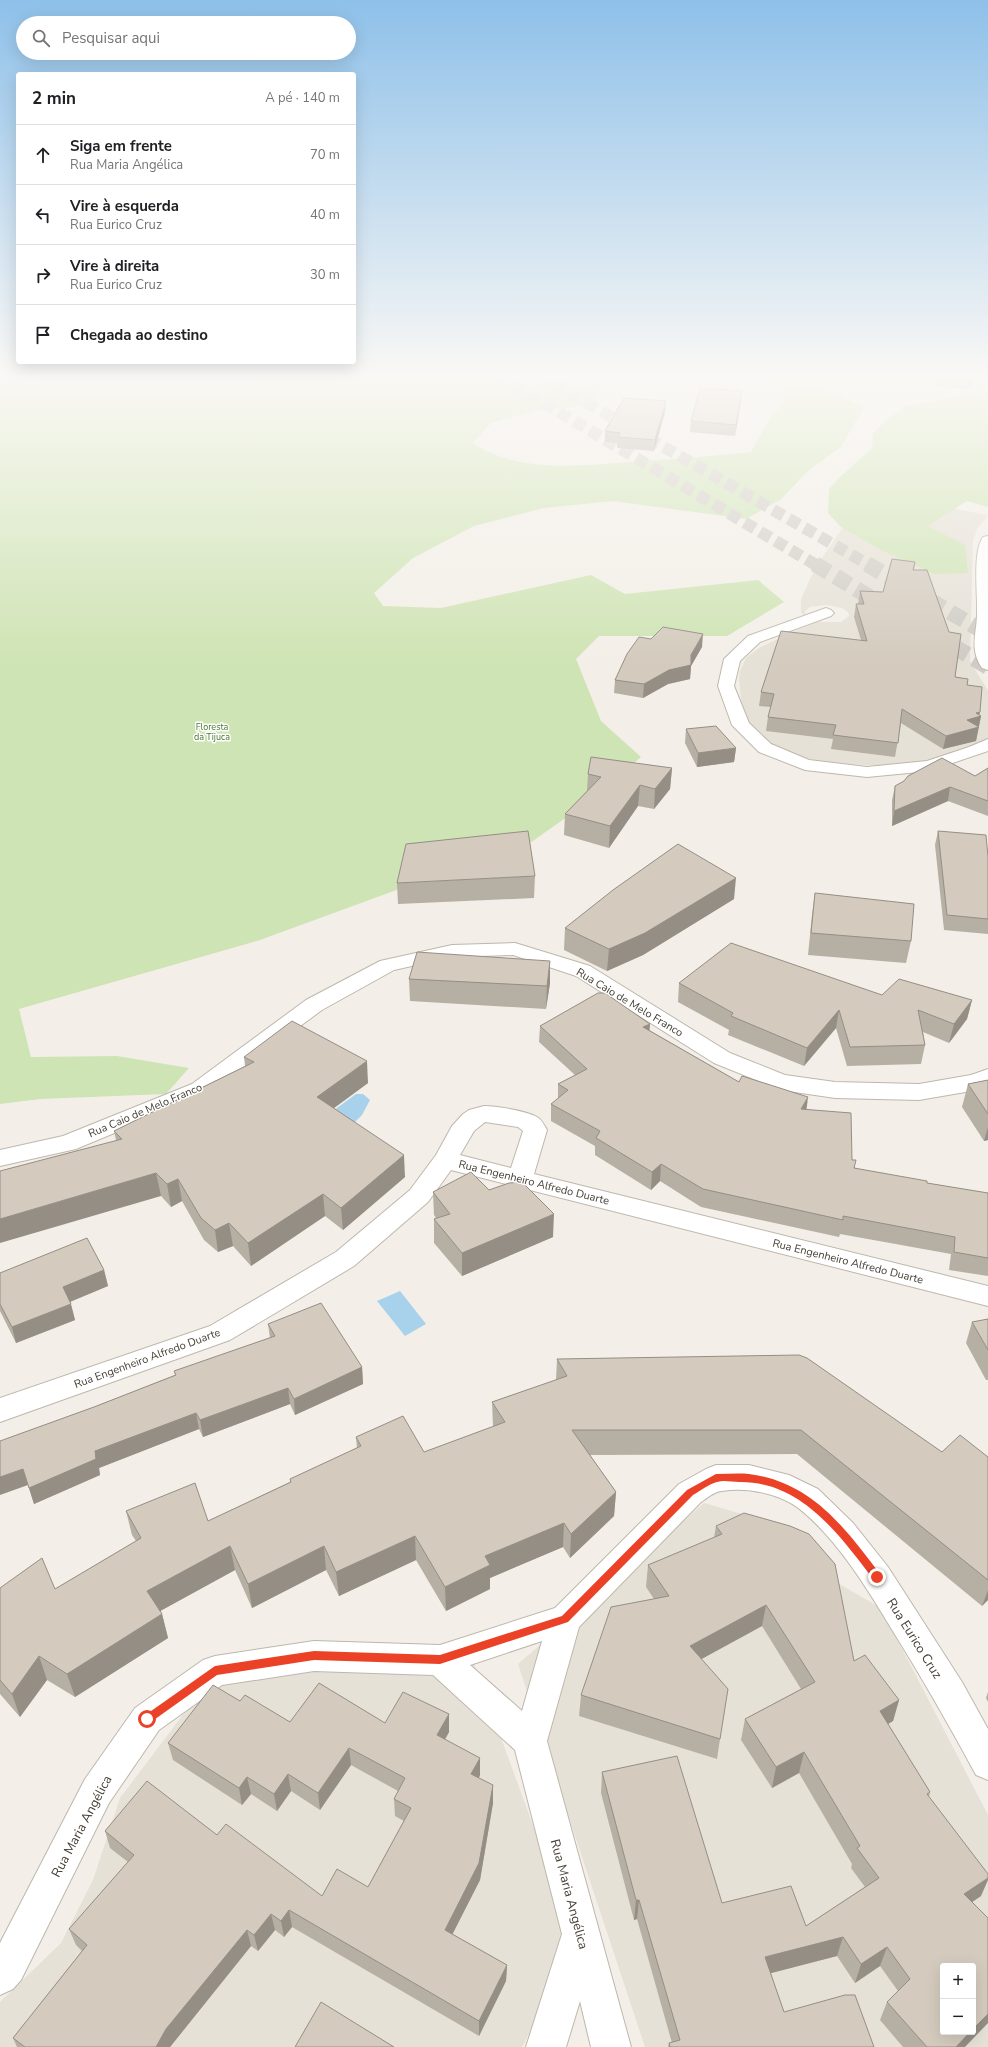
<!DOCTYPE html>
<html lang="pt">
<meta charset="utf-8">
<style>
:root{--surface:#fff;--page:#f6f6f6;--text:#202124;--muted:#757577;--line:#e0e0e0}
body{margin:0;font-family:"Nunito Sans",sans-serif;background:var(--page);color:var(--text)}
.controls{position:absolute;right:12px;bottom:12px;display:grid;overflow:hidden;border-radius:4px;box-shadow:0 4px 16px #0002}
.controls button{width:36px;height:36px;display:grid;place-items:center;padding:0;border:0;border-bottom:1px solid var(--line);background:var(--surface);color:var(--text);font:20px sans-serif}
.stop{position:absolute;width:12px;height:12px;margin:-9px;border:3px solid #eb4227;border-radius:50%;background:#fff}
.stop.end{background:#eb4227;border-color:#fff;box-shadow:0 1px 4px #0008}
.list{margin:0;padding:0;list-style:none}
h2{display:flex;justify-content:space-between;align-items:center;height:52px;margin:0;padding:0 16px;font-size:17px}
h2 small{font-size:13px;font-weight:400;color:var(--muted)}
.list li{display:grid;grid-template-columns:26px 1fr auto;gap:12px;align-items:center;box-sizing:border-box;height:60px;padding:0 16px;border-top:1px solid var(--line)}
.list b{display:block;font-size:15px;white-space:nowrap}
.list p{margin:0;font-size:13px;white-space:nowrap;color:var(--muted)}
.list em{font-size:13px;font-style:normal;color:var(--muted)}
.icon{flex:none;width:22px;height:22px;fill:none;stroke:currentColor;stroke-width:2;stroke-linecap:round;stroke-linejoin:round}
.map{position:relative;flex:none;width:988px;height:2047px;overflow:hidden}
.search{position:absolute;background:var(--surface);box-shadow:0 4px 16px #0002;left:16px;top:16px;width:340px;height:44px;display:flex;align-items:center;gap:10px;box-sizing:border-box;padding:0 14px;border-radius:22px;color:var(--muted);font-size:15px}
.panel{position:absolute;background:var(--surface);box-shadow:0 4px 16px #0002;left:16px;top:72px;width:340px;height:292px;border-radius:4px}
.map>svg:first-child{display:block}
.residential{fill:#e6e1d6;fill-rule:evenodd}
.green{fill:#cfe4b4}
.water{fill:#a8d1eb}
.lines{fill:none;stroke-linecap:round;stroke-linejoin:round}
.highway-tunnel-far1{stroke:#d0ccc5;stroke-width:12;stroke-dasharray:12 6;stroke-linecap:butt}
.highway-tunnel{stroke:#d0ccc5;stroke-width:16;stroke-dasharray:16 8;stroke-linecap:butt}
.minor-casing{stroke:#beb7ab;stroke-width:2}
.minor{fill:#fff;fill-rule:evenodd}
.wall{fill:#b6afa3}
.shaded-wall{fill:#948e85}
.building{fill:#d4cbbe;stroke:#948e85}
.route{fill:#eb4227}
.labels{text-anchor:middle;stroke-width:3;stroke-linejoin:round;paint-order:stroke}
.far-park-label{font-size:9px;fill:#49742e;stroke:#fff}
.street-label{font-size:11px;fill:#464037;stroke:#fff}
.near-street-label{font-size:13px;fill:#464037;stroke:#fff}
</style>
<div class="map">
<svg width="988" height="2047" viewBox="0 0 988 2047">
<rect width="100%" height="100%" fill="#f3efe8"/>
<g class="residential">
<path d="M865,492L988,515L977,529L973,541L970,661L988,691V740L945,757L928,761L894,765H863L824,762L794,756L767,742L750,725L741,700L739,679L740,671L746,658L759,648L790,633L818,622H841L849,616L848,612L842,608L827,605L810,607L805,611V616L801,612V599L815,568L856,508Z"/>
<path d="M704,1503L770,1522L817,1571L881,1608L988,1815V2047H645L518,1664ZM943,1966H973V2032H943Z"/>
<path d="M473,1661L577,1946L522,2047H0V2002L61,1943L93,1880L120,1798L194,1700L251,1667Z"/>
</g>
<g class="green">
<path d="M0,375H575L599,392L593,405L539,410L491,423L473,443C520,475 587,465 642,461C678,459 715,456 751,452L770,418L784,402L783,385L826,390L864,407L841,447L810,469L780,500L746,519L613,501L544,508L474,526L413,558L374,593L383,606L441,608L591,575L625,594L758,580L784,602L727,636H599L576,659L601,721L641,757L591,800L510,857L402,888L260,940L19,1009L31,1057L117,1056L189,1068L166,1094L41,1099L0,1104Z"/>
<path d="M988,388V507L967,501L928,526L965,545L968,573L934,574L883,551L841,527L828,513L829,489L840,477L872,448L873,433L888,419L907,406L964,395Z"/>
</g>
<g class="water">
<path d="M356,1094H363L370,1100L362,1115L352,1125L333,1111Z"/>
<path d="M400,1291L426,1324L405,1336L377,1301Z"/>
</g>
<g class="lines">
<g class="highway-tunnel-far1">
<path d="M497,375L816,565"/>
<path d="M539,375L869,565"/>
</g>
<g class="highway-tunnel">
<path d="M815,564L886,607"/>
<path d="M867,564L988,634"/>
<path d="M933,634L988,667"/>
</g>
<defs>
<g id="minor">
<path d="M988,536V670L982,668C979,664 976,657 975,651C973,639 977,627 977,614C978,595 972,552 983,537Z"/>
<path d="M826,608L831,610L834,613L831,616L760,642L740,661L734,686L749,723L771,744L809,760L867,767L927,761L969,747L988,739V751L929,771L867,777L805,770L759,752L732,725L718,686L724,659L748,636Z"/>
<path d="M515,943L590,966L730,1053L785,1075L835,1082L919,1084L971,1075L988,1069V1086L977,1090L919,1100L835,1098L781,1090L714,1063L576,976L513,955L452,957L394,970L322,1010L208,1094L76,1149L0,1166V1150L63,1136L192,1084L306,1000L380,961L452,945Z"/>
<path d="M484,1106C496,1106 527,1111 537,1117C542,1120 544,1125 547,1130L534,1174L988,1286V1306L451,1170L428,1202L354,1266L230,1340L0,1422V1398L210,1326L336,1252L410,1190L436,1155L452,1126L463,1114L469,1110ZM485,1122L518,1127L523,1131L511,1168L460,1155L474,1131Z"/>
<path d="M716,1465H749L789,1475L818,1489L853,1523L888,1567L962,1682L988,1729V1780L976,1775C949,1725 921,1676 891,1628C867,1588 835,1536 797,1507C777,1493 746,1487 722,1491C715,1491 707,1498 701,1502L579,1627L547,1741L631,2047H591L580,2001L566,2047H526L562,1934L515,1750L433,1675L314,1671L222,1685L159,1730L109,1803L21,1980L13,1989L0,1995V1943L85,1779L135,1708L203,1660L215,1656L314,1641L440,1645L555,1608L679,1484L706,1469ZM542,1641L522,1711L470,1665Z"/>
</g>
</defs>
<use href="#minor" class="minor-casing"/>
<use href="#minor" class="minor"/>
</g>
<g class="wall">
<path d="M935,375H976L968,389L933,385Z"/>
<path d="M741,401L735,436L690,432L691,421Z"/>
<path d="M665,412L654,451L617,448V443L605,442V431Z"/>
<path d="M915,562L914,570L955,677L967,685L980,712L979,715L981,716L976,741L943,749L901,723L895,757L831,749L833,739L766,731L768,717L771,707L759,706L761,692L861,640L854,617L856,604H858L860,591L883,592Z"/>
<path d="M702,647L691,666L690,679L668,684L643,698L614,693L615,680Z"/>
<path d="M686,729L736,748L734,762L697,767L685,743Z"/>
<path d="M672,768L670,789L654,809L638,806L609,848L564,835L565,814L587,791L588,774Z"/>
<path d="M988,768V816L948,801L892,826V800L895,786L975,776Z"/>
<path d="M938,831L988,857V934L944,930L935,845Z"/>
<path d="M535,876L534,898L398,904L397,883Z"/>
<path d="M815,893L911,941L906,963L808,955L812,915Z"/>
<path d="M734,899L643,955L607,971L564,950L565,928Z"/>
<path d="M550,961V983L546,1009L410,1001L409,979Z"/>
<path d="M679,983L882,995L972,1000L967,1019L949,1043L923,1032L925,1045L921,1064L847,1066L836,1028L804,1066L728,1035L729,1030L678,1002Z"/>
<path d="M540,1026L649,1030L739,1082L806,1110L852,1160L855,1168L927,1183L988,1193V1276L949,1270L951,1254L840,1234L839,1237L701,1207L660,1181L651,1190L595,1155V1146L551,1121V1104L558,1099V1084L575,1075L539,1042Z"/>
<path d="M244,1057L368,1083L334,1108L405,1177L343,1230L325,1216L251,1266L233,1246L218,1252L204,1240L182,1201L171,1207L161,1196L116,1140L114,1131L245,1066Z"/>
<path d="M988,1080V1140L984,1141L962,1107L968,1084Z"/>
<path d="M489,1190L553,1237L462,1276L434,1243V1219L436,1218L434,1215L433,1192Z"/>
<path d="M104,1270L108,1286L70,1302L75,1320L16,1343L0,1311V1273Z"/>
<path d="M988,1319V1380H986L966,1343L972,1322Z"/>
<path d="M268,1324L362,1367L363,1384L295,1415L290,1404L203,1437L199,1429L99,1468L100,1475L34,1504L28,1485L1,1441L94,1407L175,1375L174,1371L270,1338Z"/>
<path d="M557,1359L942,1452L988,1457V1600L982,1606L797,1454L590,1455L616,1492L614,1516L570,1558L563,1547L490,1578V1589L446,1611L416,1560L339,1596L326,1570L252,1608L235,1570L160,1611L162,1614L168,1638L75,1697L47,1680L20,1717L0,1694V1588L55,1589L136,1541L132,1535L126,1511L208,1521L290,1482V1479L357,1449L356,1437L424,1452L493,1427L492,1402L556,1380Z"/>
<path d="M716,1526L854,1661L899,1700L893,1721L888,1724L930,1792L929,1797L981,1896L972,1902L965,2047H903L880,2020L887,2002L898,1991L880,1966L855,1983L837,1956L770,1973L784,2012L874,2047H668L669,2043H672L637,1919L634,1920L601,1793L602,1772L722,1903L806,1926L865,1887L851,1868L852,1864L799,1773L772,1788L741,1740L745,1719L801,1689L762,1626L701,1659L720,1739L717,1759L579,1716L581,1695L654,1599L646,1587L648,1565L714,1538Z"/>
<path d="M988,1692V1702L986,1698Z"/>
<path d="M240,1701L290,1722L385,1723L449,1714V1732L445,1739L480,1775L479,1778L493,1785V1803L480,1880L452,1934L507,1965L506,1981L479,2036L292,1927L284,1937L275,1930L258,1951L251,1946L170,2047H17L13,2038L82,1951L76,1945L69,1929L128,1862L110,1848L105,1831L217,1835L322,1896L368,1887L404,1821L395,1816L394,1799L398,1791L351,1765L320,1810L291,1791L277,1811L251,1794L242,1805L173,1760L168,1743Z"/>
</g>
<g class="shaded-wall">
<path d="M971,375H976L968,389Z"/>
<path d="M742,391L741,401L735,436L736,425Z"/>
<path d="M666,401L665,412L654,451L655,440Z"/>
<path d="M703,634L702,647L691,666L690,679L668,684L643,698L644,684L691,655Z"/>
<path d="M980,712L979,716H981L976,741L943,749L946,736L976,713Z"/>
<path d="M736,748L734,762L697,767L698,753Z"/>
<path d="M672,768L670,789L654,809L655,789Z"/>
<path d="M640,785L638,806L609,848L610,826Z"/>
<path d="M950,787L948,801L892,826L894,811Z"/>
<path d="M736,878L734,899L643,955L607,971L609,949Z"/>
<path d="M550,961V983L546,1009L547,986Z"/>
<path d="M972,1000L967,1019L949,1043L954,1024Z"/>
<path d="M839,1010L836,1028L804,1066L807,1048Z"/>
<path d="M650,1024L649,1041L643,1027Z"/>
<path d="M367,1061L368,1083L319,1119L317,1097Z"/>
<path d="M808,1097L806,1114L801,1109Z"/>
<path d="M988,1127V1140L984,1141Z"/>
<path d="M404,1155L405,1177L343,1230L341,1208Z"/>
<path d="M661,1164L660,1181L651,1190L652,1172Z"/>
<path d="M156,1173L161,1196L0,1243V1219Z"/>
<path d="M178,1179L182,1201L171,1207L167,1184Z"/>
<path d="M323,1194L325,1216L251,1266L248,1243Z"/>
<path d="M554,1214L553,1237L462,1276V1253Z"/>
<path d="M229,1223L233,1246L218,1252L215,1230Z"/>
<path d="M104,1270L108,1286L67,1303L63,1287Z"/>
<path d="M71,1304L75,1320L16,1343L12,1327Z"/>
<path d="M362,1367L363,1384L295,1415L294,1399Z"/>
<path d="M288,1388L290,1404L203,1437L200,1420Z"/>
<path d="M196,1413L199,1429L99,1468L100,1475L34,1504L29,1488L95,1451Z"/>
<path d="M23,1469L28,1485L0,1495V1477Z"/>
<path d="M616,1492L614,1516L570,1558L571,1534Z"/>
<path d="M564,1523L563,1547L490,1578V1589L446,1611L445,1587L485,1556Z"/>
<path d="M415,1536L416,1560L339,1596L336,1572Z"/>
<path d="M230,1546L235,1570L153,1615L147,1591Z"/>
<path d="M324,1546L326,1570L252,1608L248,1584Z"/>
<path d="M988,1590V1600L982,1606Z"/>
<path d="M766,1605L762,1626L687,1667L690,1646Z"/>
<path d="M162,1614L168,1638L75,1697L67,1674Z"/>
<path d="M39,1656L47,1680L20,1717L12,1694Z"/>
<path d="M899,1700L893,1721L874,1732L880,1711Z"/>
<path d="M449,1714V1732L438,1752L437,1735Z"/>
<path d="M349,1748L351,1765L320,1810L318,1793Z"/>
<path d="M804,1752L799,1773L772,1788L776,1767Z"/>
<path d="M480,1758V1775L472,1792L471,1774Z"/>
<path d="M288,1774L291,1791L277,1811L274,1794Z"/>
<path d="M247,1777L251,1794L242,1805L239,1788Z"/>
<path d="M493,1785V1803L480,1880L446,1947L445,1930Z"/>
<path d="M988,1878V1880L981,1896L956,1913L964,1894Z"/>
<path d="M636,1900H639L637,1919L634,1920Z"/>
<path d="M289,1910L292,1927L284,1937L281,1921Z"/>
<path d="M271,1914L275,1930L258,1951L254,1935Z"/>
<path d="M247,1930L251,1946L170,2047H156L166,2029Z"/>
<path d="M843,1937L837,1956L760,1976L765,1957Z"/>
<path d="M887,1947L880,1966L855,1983L861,1964Z"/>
<path d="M507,1965L506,1981L479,2036V2021Z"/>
<path d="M988,2014V2023L965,2047H956L970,2032H973V2029Z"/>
</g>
<g class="building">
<path d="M700,388L742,391L736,425L691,421Z"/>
<path d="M624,398L666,401L655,440L618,437L620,433L605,431Z"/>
<path d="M892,559L915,562L913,570H927L949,632L961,634L955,677L968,679L967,685L982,687L980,712L976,713L981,716L967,720L979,727L946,736L902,709L898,743L833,735L836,725L768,717L774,694L761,692L781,631L867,641L856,604H864L860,591L883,592Z"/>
<path d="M663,627L703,634L691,655V665L669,670L644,684L615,680L627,654L639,637L651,639Z"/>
<path d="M716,726L736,748L698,753L686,729Z"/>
<path d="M591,757L672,768L655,789L640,785L610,826L565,814L601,777L588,774Z"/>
<path d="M942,758L975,776L988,768V801L950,787L894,811L895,786L904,781L908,776Z"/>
<path d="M528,831L535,876L397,883L406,844Z"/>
<path d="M938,831L986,835L988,857V919L947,915Z"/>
<path d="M678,844L736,878L645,933L609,949L565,928L613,890Z"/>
<path d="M815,893L914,904L911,941L811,933Z"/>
<path d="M731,943L882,995L899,979L972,1000L954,1024L918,1010L925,1045L850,1047L839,1010L807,1048L731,1016L733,1013L679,983Z"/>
<path d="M417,952L550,961L547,986L409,979Z"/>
<path d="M598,993H605L650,1024L643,1027L739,1082L742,1076L808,1097L801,1109L851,1113L852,1160H856L854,1168L927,1181V1183L988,1193V1258L954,1252L955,1237L843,1216V1220L703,1189L661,1164L652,1172L596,1138L600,1131L551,1104L568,1090L558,1084L587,1069L540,1026Z"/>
<path d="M292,1021L367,1061L317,1097L404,1155L341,1208L323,1194L248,1243L229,1223L215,1230L201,1218L178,1179L167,1184L156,1173L0,1219V1171L122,1139L114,1131L254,1062L244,1057Z"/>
<path d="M988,1080V1114L968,1084Z"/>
<path d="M471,1172L489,1190L509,1183L522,1182L554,1214L462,1253L434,1219L450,1214L433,1192Z"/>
<path d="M87,1238L104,1270L63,1287L71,1304L12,1327L0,1304V1273Z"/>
<path d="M321,1303L362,1367L294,1399L288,1388L200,1420L196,1413L95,1451L96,1459L29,1488L23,1469L0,1477V1441L94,1407L176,1375L174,1371L275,1336L268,1324Z"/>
<path d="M988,1319V1350L972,1322Z"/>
<path d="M799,1355L807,1358L942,1452L960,1435L988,1457V1580L801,1430H572L616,1492L571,1534L564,1523L485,1556L490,1565L445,1587L415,1536L336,1572L324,1546L248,1584L230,1546L147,1591L162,1614L67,1674L39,1656L12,1694L0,1680V1588L42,1558L55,1589L141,1538L126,1511L195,1483L208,1521L291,1482L290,1479L361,1446L356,1437L403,1416L424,1452L505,1422L492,1402L567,1376L557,1359Z"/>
<path d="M744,1513L790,1526L809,1534L835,1564L854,1661L865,1655L899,1700L880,1711L930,1792L927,1794L988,1874V1878L964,1894L988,1918V2014L973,2029V1966H943V2032H970L956,2047H927L887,2002L910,1979L887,1947L861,1964L843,1937L765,1957L784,2012L845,1995H855L874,2047H670L669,2043L680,2040L639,1900H636L602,1772L677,1756L722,1903L791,1886L806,1926L879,1878L857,1848L860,1846L804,1752L776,1767L745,1719L815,1682L766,1605L690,1646L728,1689L720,1739L581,1695L611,1607L669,1596L648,1565L722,1534L716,1526Z"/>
<path d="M319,1683L385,1723L403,1692L449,1714L437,1735L480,1758L471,1774L493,1785L479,1863L445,1930L507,1965L479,2021L289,1910L281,1921L271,1914L254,1935L247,1930L166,2029L156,2047H25L13,2038L87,1945L69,1929L134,1855L105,1831L147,1781L217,1835L226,1824L322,1896L337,1869L368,1887L411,1808L394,1799L405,1778L349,1748L318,1793L288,1774L274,1794L247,1777L239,1788L168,1743L213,1685L240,1701L245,1695L290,1722Z"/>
<path d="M321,2002L394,2047H295Z"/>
</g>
<linearGradient id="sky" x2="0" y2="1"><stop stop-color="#8ec0e9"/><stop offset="0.57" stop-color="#faf8f5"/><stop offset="1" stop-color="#faf8f5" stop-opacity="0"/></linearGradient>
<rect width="988" height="661" fill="url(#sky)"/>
<path class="route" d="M716,1474C727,1474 739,1473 749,1474C812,1482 845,1528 880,1574V1580H874C839,1535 802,1481 739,1482C732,1482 724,1480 717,1482C709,1484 700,1491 693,1495L568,1622L440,1664L314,1660L217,1675L151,1722L147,1724L142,1719L144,1716L215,1666L314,1651L440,1655L562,1616L687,1490Z"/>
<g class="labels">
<g class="far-park-label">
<text x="212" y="730">Floresta<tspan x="212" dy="10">da Tijuca</tspan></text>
</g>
<g class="street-label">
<text transform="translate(630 1002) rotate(31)" y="4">Rua Caio de Melo Franco</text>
<text transform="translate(145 1110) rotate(-23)" y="4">Rua Caio de Melo Franco</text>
<text transform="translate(534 1182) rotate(14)" y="4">Rua Engenheiro Alfredo Duarte</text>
<text transform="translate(848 1261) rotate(14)" y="4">Rua Engenheiro Alfredo Duarte</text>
<text transform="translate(147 1358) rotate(-20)" y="4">Rua Engenheiro Alfredo Duarte</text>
</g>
<g class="near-street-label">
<text transform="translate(915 1638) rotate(58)" y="5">Rua Eurico Cruz</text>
<text transform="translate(81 1826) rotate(-62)" y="5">Rua Maria Angélica</text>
<text transform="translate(570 1894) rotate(75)" y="5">Rua Maria Angélica</text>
</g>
</g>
</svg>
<div class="controls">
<button>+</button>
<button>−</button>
</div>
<div class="stop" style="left:147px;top:1719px"></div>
<div class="stop end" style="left:877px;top:1577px"></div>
<div class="search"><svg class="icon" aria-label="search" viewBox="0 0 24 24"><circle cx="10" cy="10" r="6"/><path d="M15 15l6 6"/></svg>Pesquisar aqui</div>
<section class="panel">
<h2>2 min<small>A pé · 140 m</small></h2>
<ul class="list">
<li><svg class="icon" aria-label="ahead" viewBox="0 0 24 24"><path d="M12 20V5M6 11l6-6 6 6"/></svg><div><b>Siga em frente</b><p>Rua Maria Angélica</p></div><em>70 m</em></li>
<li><svg class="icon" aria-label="left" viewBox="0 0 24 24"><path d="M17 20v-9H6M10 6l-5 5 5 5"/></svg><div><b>Vire à esquerda</b><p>Rua Eurico Cruz</p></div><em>40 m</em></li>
<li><svg class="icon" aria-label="right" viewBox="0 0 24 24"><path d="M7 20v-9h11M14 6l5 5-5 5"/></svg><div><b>Vire à direita</b><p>Rua Eurico Cruz</p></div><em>30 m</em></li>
<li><svg class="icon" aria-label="arrive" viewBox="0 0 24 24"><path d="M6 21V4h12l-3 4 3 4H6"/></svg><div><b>Chegada ao destino</b></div></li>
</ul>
</section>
</div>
